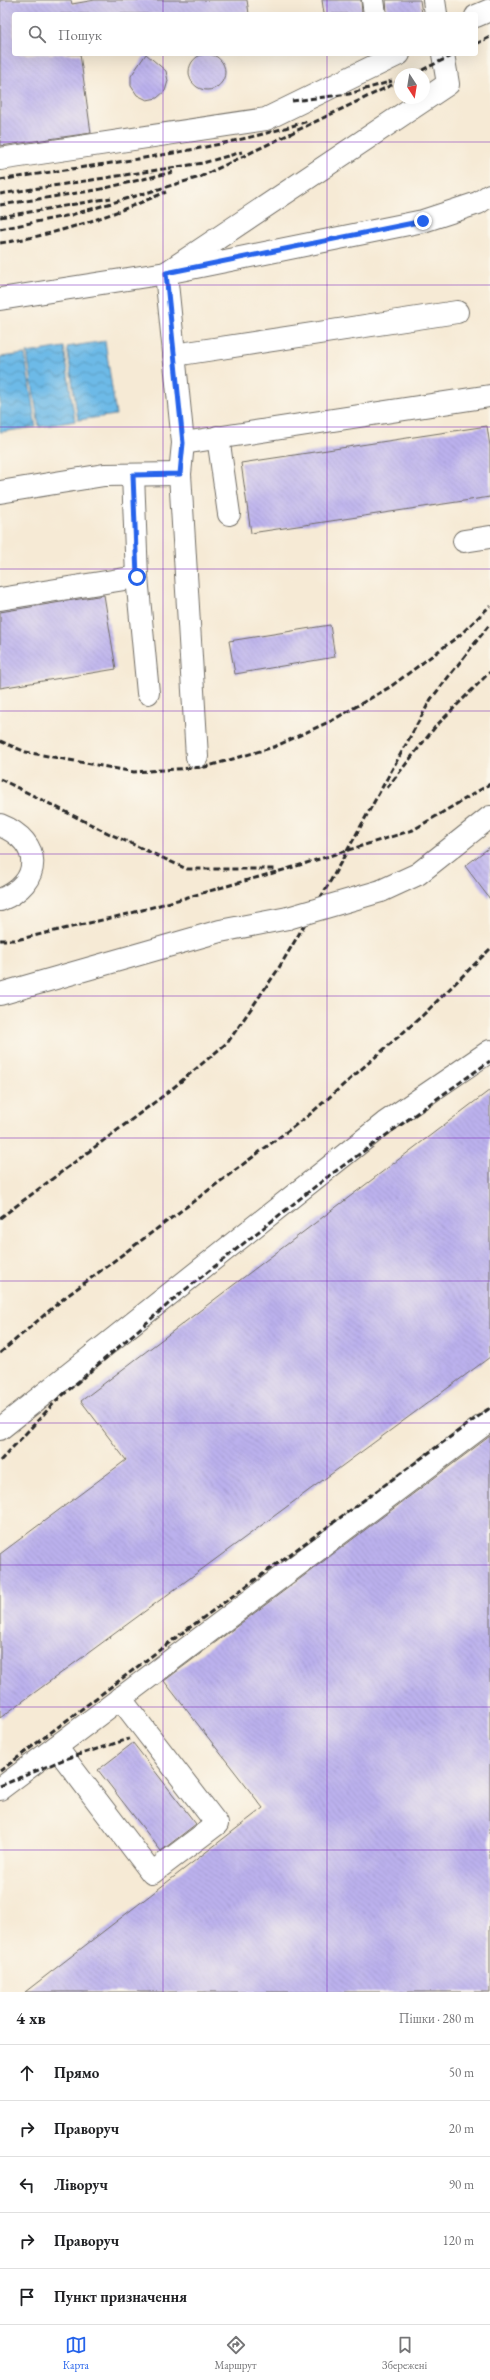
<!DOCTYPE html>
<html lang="uk">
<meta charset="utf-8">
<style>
:root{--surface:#fff;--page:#f2f2f2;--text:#202124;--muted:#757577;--line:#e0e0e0;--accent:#2563eb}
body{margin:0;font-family:"EB Garamond",serif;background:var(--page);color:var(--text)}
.compass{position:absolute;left:394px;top:68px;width:36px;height:36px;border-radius:50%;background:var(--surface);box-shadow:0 4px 16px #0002;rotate:168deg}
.stop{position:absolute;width:12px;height:12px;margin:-9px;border:3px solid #2563eb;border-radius:50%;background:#fff}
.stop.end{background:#2563eb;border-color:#fff;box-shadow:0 1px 4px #0008}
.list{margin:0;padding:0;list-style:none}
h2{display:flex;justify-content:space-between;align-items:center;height:52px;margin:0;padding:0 16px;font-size:17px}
h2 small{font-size:13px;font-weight:400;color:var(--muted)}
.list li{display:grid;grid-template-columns:26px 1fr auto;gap:12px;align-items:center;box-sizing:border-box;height:56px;padding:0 16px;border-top:1px solid var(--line)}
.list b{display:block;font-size:15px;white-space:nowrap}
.list em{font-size:13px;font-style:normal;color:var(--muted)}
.icon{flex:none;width:22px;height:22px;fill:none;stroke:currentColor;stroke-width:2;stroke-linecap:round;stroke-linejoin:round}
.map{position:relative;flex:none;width:490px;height:1992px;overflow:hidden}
.search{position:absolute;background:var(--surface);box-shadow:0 4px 16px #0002;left:12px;right:12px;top:12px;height:44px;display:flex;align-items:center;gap:10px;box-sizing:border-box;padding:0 14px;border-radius:4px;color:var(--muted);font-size:15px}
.sheet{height:332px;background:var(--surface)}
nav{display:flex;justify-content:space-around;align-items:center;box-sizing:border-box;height:56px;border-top:1px solid var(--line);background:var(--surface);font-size:11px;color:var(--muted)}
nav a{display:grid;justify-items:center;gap:2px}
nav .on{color:var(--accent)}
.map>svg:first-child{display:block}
.water{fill:url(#water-waves);stroke:#4c7289}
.building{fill:url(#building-back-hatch)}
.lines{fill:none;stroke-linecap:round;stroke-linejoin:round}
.minor-casing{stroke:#726e66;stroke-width:24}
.minor{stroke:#fff;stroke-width:22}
.rail{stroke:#2b2b2b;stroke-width:3;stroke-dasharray:6 3;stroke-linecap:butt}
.minor-bridge-casing{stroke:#726e66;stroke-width:24;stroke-linecap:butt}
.minor-bridge{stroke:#fff;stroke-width:22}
.route{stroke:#2563eb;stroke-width:5}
.grid{fill:none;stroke:#7b2cbf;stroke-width:1;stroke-opacity:0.55}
</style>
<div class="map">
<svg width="490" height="1992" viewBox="0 0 490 1992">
<defs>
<pattern id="water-waves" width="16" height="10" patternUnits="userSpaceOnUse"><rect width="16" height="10" fill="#6dbae7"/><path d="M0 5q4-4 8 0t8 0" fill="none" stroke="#5a97bb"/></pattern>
<pattern id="building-back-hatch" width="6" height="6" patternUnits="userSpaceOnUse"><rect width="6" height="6" fill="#bbb1ed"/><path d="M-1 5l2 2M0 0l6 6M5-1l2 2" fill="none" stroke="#a198cb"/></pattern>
</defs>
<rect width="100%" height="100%" fill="#fbf7ec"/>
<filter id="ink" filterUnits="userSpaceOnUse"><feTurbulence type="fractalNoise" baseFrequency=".025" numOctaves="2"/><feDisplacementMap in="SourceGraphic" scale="8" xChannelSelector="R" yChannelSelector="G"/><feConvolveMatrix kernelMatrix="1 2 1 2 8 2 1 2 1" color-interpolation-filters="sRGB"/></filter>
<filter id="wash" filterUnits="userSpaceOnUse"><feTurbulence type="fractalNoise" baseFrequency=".012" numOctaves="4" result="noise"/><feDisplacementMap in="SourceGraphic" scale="16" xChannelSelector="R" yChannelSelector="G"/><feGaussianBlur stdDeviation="0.9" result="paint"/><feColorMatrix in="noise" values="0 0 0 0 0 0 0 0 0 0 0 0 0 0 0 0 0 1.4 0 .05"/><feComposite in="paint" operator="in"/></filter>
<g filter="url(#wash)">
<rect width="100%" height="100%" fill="#f6ead5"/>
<g class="water">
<path d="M105,341L116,415L78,420L67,347Z"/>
<path d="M64,347L75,421L39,427L27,353Z"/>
<path d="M25,354L36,427L0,432V357Z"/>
</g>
<g id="blocks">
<g class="building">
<path d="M0,0H71L72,4L95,0H247L249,14H14V54H80L91,133L0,146Z"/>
<path d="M322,0H361L362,14H324Z"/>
<path d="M386,0H420L422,14H387Z"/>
<circle cx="207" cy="72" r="18"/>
<path d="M146,54L166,71L168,81L165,91L157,98L147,100L137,95L131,86V76Z"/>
<path d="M487,426L490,446V497L251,533L241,463Z"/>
<path d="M104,595L116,669L0,688V612Z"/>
<path d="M330,625L335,657L235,674L229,641Z"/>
<path d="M490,847V899L465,866Z"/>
<path d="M490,1090V1357L0,1718V1554L126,1460L81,1401Z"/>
<path d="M490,1436V1992H25L263,1808L164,1681Z"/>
<path d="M133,1743L196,1824L161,1851L98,1770Z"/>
</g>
</g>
</g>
<g filter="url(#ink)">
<use href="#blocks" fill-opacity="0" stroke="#726e66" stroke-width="1"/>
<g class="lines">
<defs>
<g id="minor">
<path d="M373,0L375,14"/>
<path d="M434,0L436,14"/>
<path d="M476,16L490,10"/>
<path d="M0,159L266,119L399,54"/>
<path d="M0,299L166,273L423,221L478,203L490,195"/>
<path d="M174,355L457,312"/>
<path d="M218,437L229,514"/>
<path d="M183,443L490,396"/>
<path d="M133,475L137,577L148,693"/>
<path d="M0,492L104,475L180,474"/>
<path d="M464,541L490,537"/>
<path d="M0,599L137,577"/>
<path d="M197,757L180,474L183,443L166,273L448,84L443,54"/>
<path d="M0,825C43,842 43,883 0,900"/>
<path d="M381,891L418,874L490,817"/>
<path d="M0,994L220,931L288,918"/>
<path d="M0,1429L386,1122L490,1051"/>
<path d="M56,1747L152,1873L217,1824L120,1698"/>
<path d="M0,1789L490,1420"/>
</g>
</defs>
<use href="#minor" class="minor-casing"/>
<use href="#minor" class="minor"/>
<g class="rail">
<path d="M476,44L490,37"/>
<path d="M414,74L455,54"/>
<path d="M292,101L349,94L392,81"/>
<path d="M0,180C103,163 208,153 308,121"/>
<path d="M0,194L203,163L242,152"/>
<path d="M0,205L97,190L173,172"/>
<path d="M0,217L111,198"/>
<path d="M0,229L71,215L200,177L400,81"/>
<path d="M0,243C58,235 112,215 166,192"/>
<path d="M0,741L26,752L134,772L205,767L274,747L331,721L390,687L460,635L490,606"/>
<path d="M0,779L110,834L187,869H275"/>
<path d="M387,788L436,726L490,672"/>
<path d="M0,940H16L128,914L287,869L413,830L490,784"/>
<path d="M0,1218L167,1093L228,1042L277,971L331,880L431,699L490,624"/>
<path d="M0,1353L63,1299L309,1115L422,1016L490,949"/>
<path d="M0,1461L57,1400L180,1294L326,1178L490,1061"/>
<path d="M0,1771L174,1639L490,1408"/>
<path d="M0,1786L65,1759L129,1739"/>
</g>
<defs>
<path id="minor-bridge" d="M288,918L381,891"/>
</defs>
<use href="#minor-bridge" class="minor-bridge-casing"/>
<use href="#minor-bridge" class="minor-bridge"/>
</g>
</g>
<g class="lines" filter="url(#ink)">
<path class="route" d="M137,577L133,475L180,474L183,443L166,273L423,221"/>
</g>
<path class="grid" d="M163,0V14M327,0V14M163,54V1992M327,54V1992M0,142H490M0,285H490M0,427H490M0,569H490M0,711H490M0,854H490M0,996H490M0,1138H490M0,1281H490M0,1423H490M0,1565H490M0,1707H490M0,1850H490"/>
</svg>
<svg class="compass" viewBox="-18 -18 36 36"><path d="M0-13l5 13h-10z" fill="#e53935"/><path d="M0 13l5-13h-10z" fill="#757577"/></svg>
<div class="stop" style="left:137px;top:577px"></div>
<div class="stop end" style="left:423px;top:221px"></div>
<div class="search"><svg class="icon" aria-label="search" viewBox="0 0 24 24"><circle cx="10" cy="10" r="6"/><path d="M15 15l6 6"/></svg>Пошук</div>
</div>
<section class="sheet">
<h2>4 хв<small>Пішки · 280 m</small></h2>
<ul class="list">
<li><svg class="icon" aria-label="ahead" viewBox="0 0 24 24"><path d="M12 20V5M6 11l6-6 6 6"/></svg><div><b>Прямо</b></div><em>50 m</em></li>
<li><svg class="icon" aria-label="right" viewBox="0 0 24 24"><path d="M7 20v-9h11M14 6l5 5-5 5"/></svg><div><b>Праворуч</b></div><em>20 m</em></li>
<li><svg class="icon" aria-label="left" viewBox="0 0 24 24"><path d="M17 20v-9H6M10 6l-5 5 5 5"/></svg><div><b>Ліворуч</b></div><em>90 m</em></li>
<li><svg class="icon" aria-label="right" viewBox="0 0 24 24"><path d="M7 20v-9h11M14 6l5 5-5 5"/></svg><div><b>Праворуч</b></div><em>120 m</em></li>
<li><svg class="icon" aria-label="arrive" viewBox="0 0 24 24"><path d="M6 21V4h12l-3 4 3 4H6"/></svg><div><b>Пункт призначення</b></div></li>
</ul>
</section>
<nav>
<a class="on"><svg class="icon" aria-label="map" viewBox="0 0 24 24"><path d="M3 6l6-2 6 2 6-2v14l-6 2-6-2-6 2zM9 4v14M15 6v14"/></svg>Карта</a>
<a><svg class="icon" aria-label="directions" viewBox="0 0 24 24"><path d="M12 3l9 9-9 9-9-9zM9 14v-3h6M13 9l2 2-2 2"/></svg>Маршрут</a>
<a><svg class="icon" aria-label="saved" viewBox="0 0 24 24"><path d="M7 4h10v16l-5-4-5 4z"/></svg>Збережені</a>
</nav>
